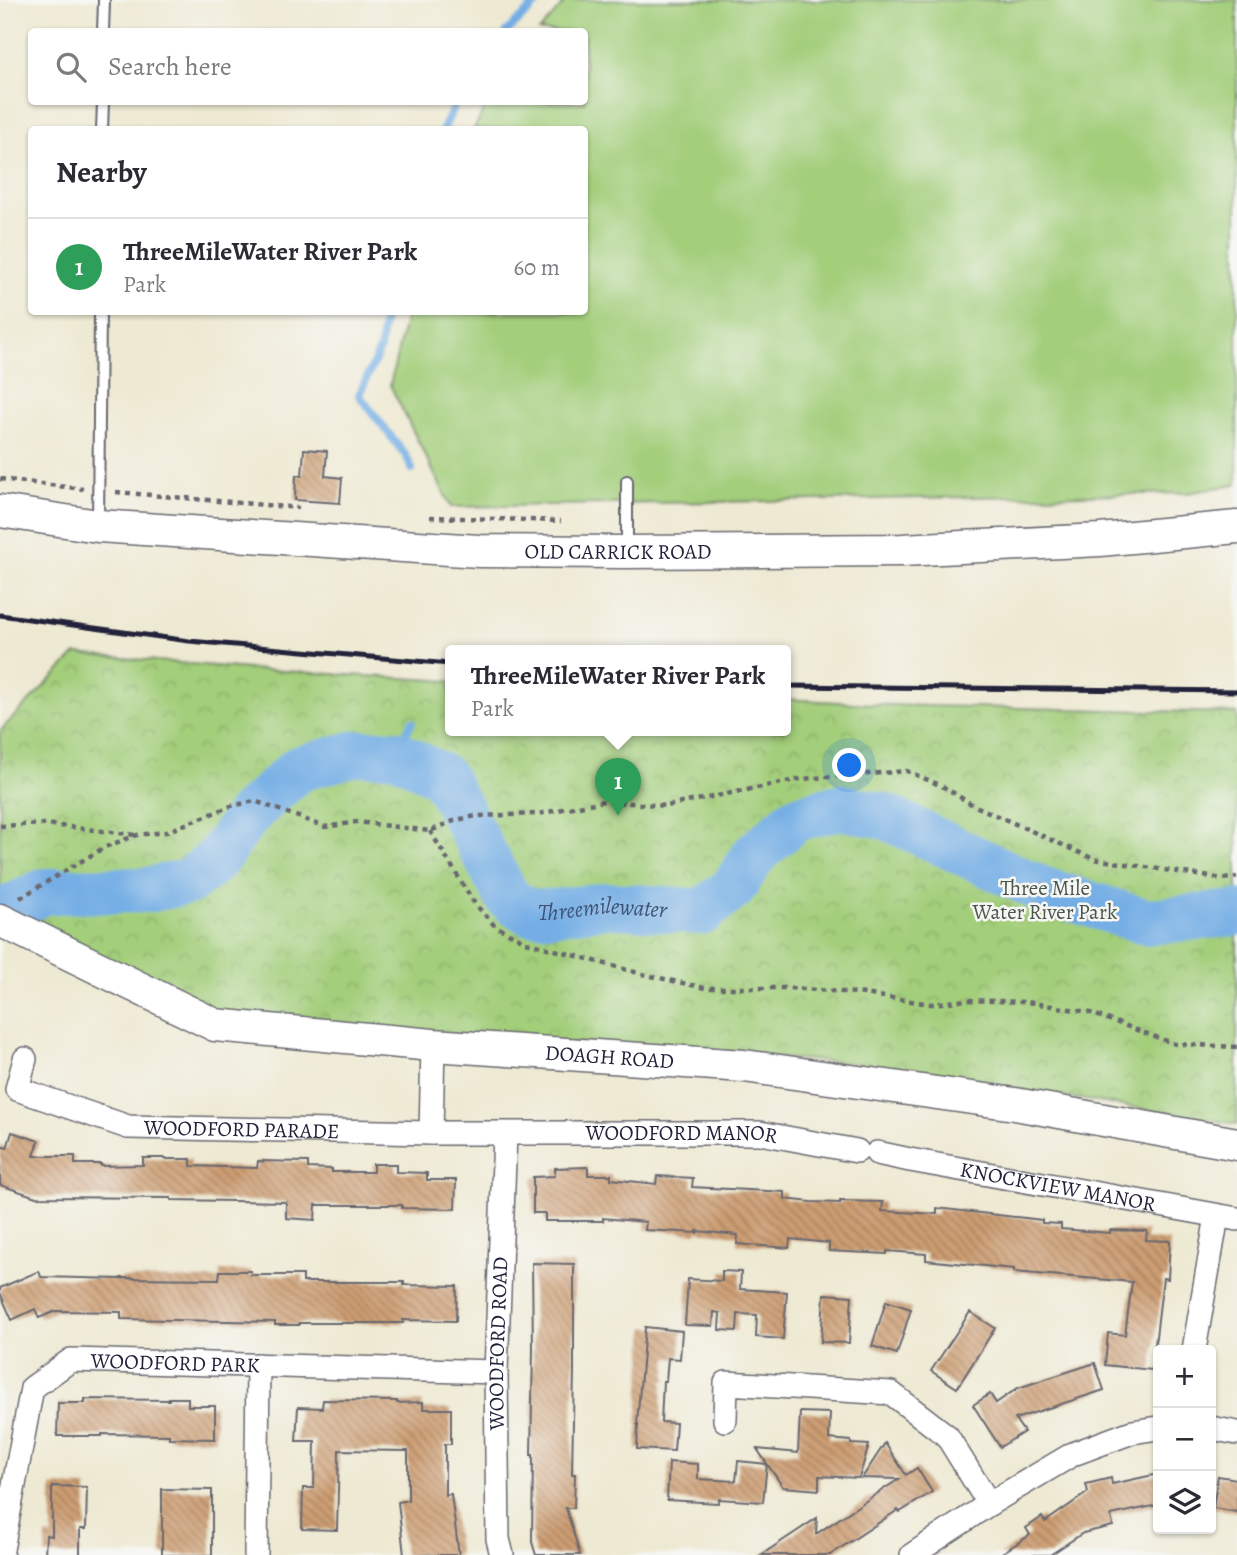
<!DOCTYPE html>
<meta charset="utf-8">
<style>
:root{--surface:#fff;--page:#f7f7f7;--text:#2b2b33;--muted:#7c7c81;--line:#e1e1e2;--accent:#b45309}
body{margin:0;font-family:Alegreya,serif;background:var(--page);color:var(--text)}
.controls{position:absolute;right:21px;bottom:21px;display:grid;overflow:hidden;border-radius:7px;box-shadow:0 2px 5px #0004}
.controls button{width:63px;height:63px;display:grid;place-items:center;padding:0;border:0;border-bottom:2px solid var(--line);background:var(--surface);color:var(--text);font:35px sans-serif}
.you{position:absolute;left:850px;top:766px;width:24px;height:24px;margin:-18px;border:5px solid #fff;border-radius:50%;background:#1a73e8;box-shadow:0 0 0 10px #1a73e833}
.badge{display:grid;place-items:center;width:46px;height:46px;border-radius:50%;background:var(--accent);color:#fff;font-size:23px;font-weight:700}
.pin{position:absolute;translate:-50% -58px;filter:drop-shadow(0 2px 4px #0008)}
.pin::after{content:'';position:absolute;top:37px;width:24px;height:21px;background:inherit;clip-path:polygon(0 0,100% 0,50% 100%)}
.popup{position:absolute;left:445px;top:645px;width:346px;height:91px;box-sizing:border-box;display:grid;place-content:center;border-radius:7px;background:var(--surface);filter:drop-shadow(0 2px 5px #0005);font-size:23px;white-space:nowrap;color:var(--muted)}
.popup b{font-size:26px;color:var(--text)}
.popup::after{content:'';position:absolute;left:50%;top:100%;margin-left:-14px;border:14px solid transparent;border-top-color:var(--surface)}
.list{margin:0;padding:0;list-style:none}
h2{display:flex;justify-content:space-between;align-items:center;height:91px;margin:0;padding:0 28px;font-size:30px}
h2 small{font-size:23px;font-weight:400;color:var(--muted)}
.list li{display:grid;grid-template-columns:46px 1fr auto;gap:21px;align-items:center;box-sizing:border-box;height:98px;padding:0 28px;border-top:2px solid var(--line)}
.list b{display:block;font-size:26px;white-space:nowrap}
.list p{margin:0;font-size:23px;white-space:nowrap;color:var(--muted)}
.list em{font-size:23px;font-style:normal;color:var(--muted)}
.icon{flex:none;width:38px;height:38px;fill:none;stroke:currentColor;stroke-width:2;stroke-linecap:round;stroke-linejoin:round}
.map{position:relative;flex:none;width:1237px;height:1555px;overflow:hidden}
.search{position:absolute;background:var(--surface);box-shadow:0 2px 5px #0004;left:28px;top:28px;width:560px;height:77px;display:flex;align-items:center;gap:18px;box-sizing:border-box;padding:0 24px;border-radius:7px;color:var(--muted);font-size:26px}
.panel{position:absolute;background:var(--surface);box-shadow:0 2px 5px #0004;left:28px;top:126px;width:560px;height:189px;border-radius:7px}
.map>svg:first-child{display:block}
.grass{fill:#a3ce7a;stroke:#62785a;stroke-width:2}
.park{fill:url(#park-crowns);stroke:#62785a;stroke-width:2}
.lines{fill:none;stroke-linecap:round;stroke-linejoin:round}
.stream{stroke:#75aee5;stroke-width:8}
.river{stroke:#75aee5;stroke-width:46}
.building{fill:url(#building-back-hatch)}
.service-casing{stroke:#696870;stroke-width:14}
.minor-casing{stroke:#696870;stroke-width:26}
.secondary-casing{stroke:#696870;stroke-width:35}
.path{stroke:#696870;stroke-width:4.5;stroke-dasharray:5 5;stroke-linecap:butt}
.service{stroke:#fff;stroke-width:10}
.minor{stroke:#fff;stroke-width:23}
.secondary{stroke:#fff;stroke-width:32}
.rail{stroke:#22223b;stroke-width:5}
.labels{text-anchor:middle;stroke-width:5;stroke-linejoin:round;paint-order:stroke}
.street-label{font-size:21px;fill:#22223b;stroke:#f6f6f2}
.park-label{font-size:21px;fill:#49564e;stroke:#f6f6f2}
.water-label{font-size:23px;font-style:italic;fill:#3f5376;stroke:#f6f6f2}
</style>
<div class="map">
<svg width="1237" height="1555" viewBox="0 0 1237 1555">
<defs>
<pattern id="park-crowns" width="20" height="18" patternUnits="userSpaceOnUse" patternTransform="scale(1.75)"><rect width="20" height="18" fill="#a3ce7a"/><path d="M2 6a3 3 0 1 1 6 0M12 15a3 3 0 1 1 6 0" fill="none" stroke="#8cb16a"/></pattern>
<pattern id="building-back-hatch" width="6" height="6" patternUnits="userSpaceOnUse" patternTransform="scale(1.75)"><rect width="6" height="6" fill="#cd9d72"/><path d="M-1 5l2 2M0 0l6 6M5-1l2 2" fill="none" stroke="#a6805f"/></pattern>
</defs>
<rect width="100%" height="100%" fill="#f6f6f2"/>
<filter id="ink" filterUnits="userSpaceOnUse"><feTurbulence type="fractalNoise" baseFrequency=".0143" numOctaves="2"/><feDisplacementMap in="SourceGraphic" scale="14" xChannelSelector="R" yChannelSelector="G"/><feConvolveMatrix kernelMatrix="1 2 1 2 8 2 1 2 1" color-interpolation-filters="sRGB"/></filter>
<filter id="wash" filterUnits="userSpaceOnUse"><feTurbulence type="fractalNoise" baseFrequency=".00686" numOctaves="4" result="noise"/><feDisplacementMap in="SourceGraphic" scale="28" xChannelSelector="R" yChannelSelector="G"/><feGaussianBlur stdDeviation="1.57" result="paint"/><feColorMatrix in="noise" values="0 0 0 0 0 0 0 0 0 0 0 0 0 0 0 0 0 1.4 0 .05"/><feComposite in="paint" operator="in"/></filter>
<g filter="url(#wash)">
<rect width="100%" height="100%" fill="#eee9d2"/>
<path class="grass" d="M567,0H1237V484L1188,493L451,507L390,385L407,312H584V130L474,129L488,102H584V32L539,31Z"/>
<path class="park" d="M76,654L249,669L450,681V730H786V699L889,705L1237,713V1124L854,1063L223,1020L0,903V731Z"/>
<g class="lines">
<g class="stream">
<path d="M506,32L536,4L537,0"/>
<path d="M443,130L456,102"/>
<path d="M385,312L380,349L359,395L406,456L412,469"/>
<path d="M396,753L412,722"/>
</g>
<path class="river" id="s1" d="M0,913L45,891L147,890L188,882L215,861L249,814L298,769L356,753H396L443,777L508,898L528,912H553L607,905L702,912L733,888L755,854L795,819L839,807L884,816L1041,889L1147,922L1237,913"/>
</g>
<g id="blocks">
<g class="building">
<path d="M304,449L327,451L325,476L342,478L340,503L295,500L296,475L302,476Z"/>
<path d="M12,1132L39,1141L34,1156H75V1164H101V1166L143,1165V1158H164V1159H191V1166L257,1168L258,1161L308,1162V1168L332,1169V1172H373V1164H396V1172L427,1173V1180H456L455,1209L402,1208V1205H316L315,1220L286,1218V1202L171,1200V1198L36,1197L0,1185V1146L7,1148Z"/>
<path d="M588,1167V1175H611V1179L656,1184L657,1176L693,1178L692,1187L785,1192V1199L811,1202L840,1203V1201L883,1202L882,1211L937,1214V1208L1042,1220V1223L1061,1224V1229L1110,1233V1230L1147,1231L1146,1240L1170,1241L1168,1279L1163,1278L1152,1370L1105,1365L1108,1333L1125,1335L1132,1282L1014,1272V1269L926,1260V1254L887,1251V1254L829,1251V1243L790,1239L789,1248L737,1244L738,1235L697,1231V1233L645,1230L646,1222L603,1218V1221H545V1213H533V1177L555,1176V1168Z"/>
<path d="M532,1263L574,1264V1369L572,1474H575L574,1508H566L580,1555H536L532,1542L533,1455H531L533,1349Z"/>
<path d="M39,1271L41,1277L121,1279V1278L219,1279L220,1271H251V1275H303V1282H404V1285L457,1286L456,1321L403,1320V1323H299V1325H275V1322L121,1319V1312L56,1311L39,1318L35,1309L12,1320L0,1293V1288Z"/>
<path d="M722,1271L741,1272L740,1289L787,1292L783,1339L756,1337L757,1315L738,1314L737,1331L719,1330L720,1313L714,1312L713,1326L685,1325L688,1279L722,1281Z"/>
<path d="M824,1294L852,1296L849,1343L821,1342Z"/>
<path d="M886,1301L911,1309L897,1354L872,1346Z"/>
<path d="M970,1312L995,1328L957,1388L931,1371Z"/>
<path d="M645,1327L682,1331L680,1359L668,1358L666,1381H663L661,1422L676,1423L674,1451L637,1449L638,1424H637Z"/>
<path d="M1095,1363L1104,1390L1015,1419L1024,1432L1000,1447L973,1405L990,1394L996,1403L1018,1388Z"/>
<path d="M169,1398H188V1406H215V1439L169,1438V1435L102,1434V1436H57L58,1403H85V1399L169,1400Z"/>
<path d="M323,1400L397,1401V1403L423,1402V1409H451V1444H445V1495L451,1494L459,1555H404L398,1502L408,1500V1451L339,1450L337,1530L302,1529L303,1488H314L315,1441H296L298,1407L322,1408Z"/>
<path d="M800,1412L830,1413L829,1439L851,1441V1444L869,1445L859,1478L819,1476V1490L783,1487L757,1449L798,1453Z"/>
<path d="M885,1443L906,1475L917,1468L932,1492L900,1512L898,1510L830,1555H761L817,1518L816,1534L899,1479L862,1478Z"/>
<path d="M738,1461L767,1464L763,1502L719,1499L718,1503L667,1500L669,1462L698,1464V1479L736,1481Z"/>
<path d="M1158,1474V1505L1111,1515L1113,1526L1083,1533L1050,1555H999L1030,1535L1026,1528L1042,1517L1045,1522L1088,1492L1086,1484L1111,1478L1112,1484Z"/>
<path d="M1218,1476L1237,1479V1512L1213,1508Z"/>
<path d="M52,1486L87,1487L86,1529H80V1555H45L46,1535L52,1536Z"/>
<path d="M162,1489L212,1490V1555H162Z"/>
</g>
</g>
</g>
<g filter="url(#ink)">
<use href="#blocks" fill-opacity="0" stroke="#696870" stroke-width="2"/>
<g class="lines">
<defs>
<g id="service">
<path d="M103,32L104,0"/>
<path d="M102,130L103,102"/>
<path d="M98,523L100,312"/>
<path d="M627,550V481"/>
</g>
<g id="minor">
<path id="s2" d="M25,1059L17,1089L128,1127L431,1133H760L857,1151"/>
<path d="M431,1133L433,1045"/>
<path id="s3" d="M877,1153L910,1160L1237,1219"/>
<path d="M1194,1350L1217,1216"/>
<path d="M725,1420L726,1383L891,1393L947,1436L989,1504"/>
<path d="M1211,1428L1237,1433"/>
<path id="s4" d="M1,1555L32,1388L71,1360L496,1372"/>
<path d="M256,1555L258,1365"/>
<path id="s5" d="M502,1555L498,1539L496,1372L505,1134"/>
<path d="M912,1555L989,1504L1073,1454L1132,1432L1158,1428"/>
</g>
<g id="secondary">
<path id="s6" d="M0,511L98,526L479,551L627,552L902,550L1100,540L1237,527"/>
<path id="s7" d="M0,920L215,1025L433,1045L744,1066L1015,1104L1237,1144"/>
</g>
</defs>
<use href="#service" class="service-casing"/>
<use href="#minor" class="minor-casing"/>
<use href="#secondary" class="secondary-casing"/>
<g class="path">
<path d="M0,479L83,489"/>
<path d="M116,492L299,508"/>
<path d="M430,517L561,521"/>
<path d="M0,826L44,824L136,835"/>
<path d="M430,831L475,904L495,926L526,942L642,974L705,988H789L858,993L931,1004L967,1000L1027,1002L1088,1012L1175,1044L1237,1047"/>
<path d="M20,898L105,847L137,835L166,832L231,806L255,801L325,827L357,822L430,831L456,820L476,816L538,814L604,801L667,806L801,779L907,771L942,786L973,805L1094,859L1223,879L1237,877"/>
</g>
<use href="#service" class="service"/>
<use href="#minor" class="minor"/>
<use href="#secondary" class="secondary"/>
<g class="rail">
<path d="M0,615L189,641L450,664"/>
<path d="M786,686L1237,691"/>
</g>
</g>
</g>
<g class="labels">
<g class="street-label">
<text dy="7" stroke="none"><textPath href="#s6" startOffset="620">OLD CARRICK ROAD</textPath></text>
<text dy="7" stroke="none"><textPath href="#s7" startOffset="635">DOAGH ROAD</textPath></text>
<text dy="7" stroke="none"><textPath href="#s2" startOffset="262">WOODFORD PARADE</textPath></text>
<text dy="7" stroke="none"><textPath href="#s2" startOffset="702">WOODFORD MANOR</textPath></text>
<text dy="7" stroke="none"><textPath href="#s3" startOffset="184">KNOCKVIEW MANOR</textPath></text>
<text dy="7" stroke="none"><textPath href="#s5" startOffset="212">WOODFORD ROAD</textPath></text>
<text dy="7" stroke="none"><textPath href="#s4" startOffset="322">WOODFORD PARK</textPath></text>
</g>
<g class="park-label">
<text x="1045" y="895">Three Mile<tspan x="1045" dy="24">Water River Park</tspan></text>
</g>
<g class="water-label">
<text dy="8" stroke="none"><textPath href="#s1" startOffset="742">Threemilewater</textPath></text>
</g>
</g>
</svg>
<div class="controls">
<button>+</button>
<button>−</button>
<button><svg class="icon" aria-label="layers" viewBox="0 0 24 24"><path d="M12 4l9 5-9 5-9-5zM3 14l9 5 9-5"/></svg></button>
</div>
<div class="you"></div>
<div class="pin badge" style="left:618px;top:816px;background:#2e9e5b">1</div>
<div class="popup"><b>ThreeMileWater River Park</b>Park</div>
<div class="search"><svg class="icon" aria-label="search" viewBox="0 0 24 24"><circle cx="10" cy="10" r="6"/><path d="M15 15l6 6"/></svg>Search here</div>
<section class="panel">
<h2>Nearby<small></small></h2>
<ul class="list">
<li><span class="badge" style="background:#2e9e5b">1</span><div><b>ThreeMileWater River Park</b><p>Park</p></div><em>60 m</em></li>
</ul>
</section>
</div>
